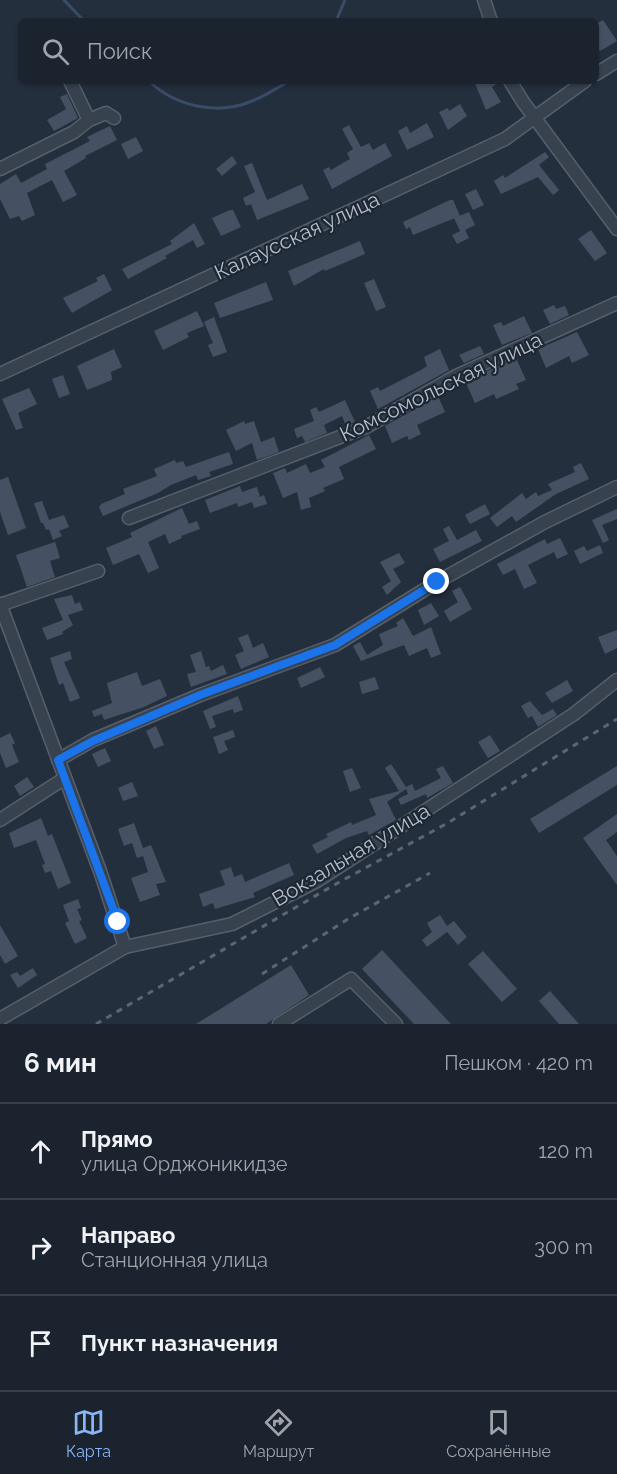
<!DOCTYPE html>
<html lang="ru">
<meta charset="utf-8">
<style>
:root{--surface:#1b232e;--page:#282f3a;--text:#f1f3f6;--muted:#a0a4aa;--line:#39404a;--accent:#8ab4f8}
body{margin:0;font-family:Raleway,sans-serif;background:var(--page);color:var(--text)}
.stop{position:absolute;width:18px;height:18px;margin:-14px;border:4px solid #1a73e8;border-radius:50%;background:#fff}
.stop.end{background:#1a73e8;border-color:#fff;box-shadow:0 2px 6px #0008}
.list{margin:0;padding:0;list-style:none}
h2{display:flex;justify-content:space-between;align-items:center;height:78px;margin:0;padding:0 24px;font-size:26px}
h2 small{font-size:20px;font-weight:400;color:var(--muted)}
.list li{display:grid;grid-template-columns:39px 1fr auto;gap:18px;align-items:center;box-sizing:border-box;height:96px;padding:0 24px;border-top:2px solid var(--line)}
.list b{display:block;font-size:22px;white-space:nowrap}
.list p{margin:0;font-size:20px;white-space:nowrap;color:var(--muted)}
.list em{font-size:20px;font-style:normal;color:var(--muted)}
.icon{flex:none;width:33px;height:33px;fill:none;stroke:currentColor;stroke-width:2;stroke-linecap:round;stroke-linejoin:round}
.map{position:relative;flex:none;width:617px;height:1024px;overflow:hidden}
.search{position:absolute;background:var(--surface);box-shadow:0 2px 4px #0004;left:18px;right:18px;top:18px;height:66px;display:flex;align-items:center;gap:15px;box-sizing:border-box;padding:0 21px;border-radius:9px;color:var(--muted);font-size:22px}
.sheet{height:366px;background:var(--surface)}
nav{display:flex;justify-content:space-around;align-items:center;box-sizing:border-box;height:84px;border-top:2px solid var(--line);background:var(--surface);font-size:16px;color:var(--muted)}
nav a{display:grid;justify-items:center;gap:3px}
nav .on{color:var(--accent)}
.map>svg:first-child{display:block}
.lines{fill:none;stroke-linecap:round;stroke-linejoin:round}
.stream{stroke:#394c67;stroke-width:3}
.building{fill:#455162}
.minor-casing{stroke:#565f6c;stroke-width:15}
.minor{stroke:#38414e;stroke-width:12}
.rail{stroke:#5a6575;stroke-width:3;stroke-dasharray:6 6;stroke-linecap:butt}
.route{stroke:#1a73e8;stroke-width:8}
.labels{text-anchor:middle;stroke-width:4.5;stroke-linejoin:round;paint-order:stroke}
.street-label{font-size:21px;fill:#b4bcc9;stroke:#1d2633}
</style>
<div class="map">
<svg width="617" height="1024" viewBox="0 0 617 1024">
<rect width="100%" height="100%" fill="#242f3e"/>
<g class="lines">
<g class="stream">
<path d="M64,0L84,21"/>
<path d="M336,21L345,0"/>
<path d="M149,81C175,106 217,116 252,101C265,96 277,88 289,81"/>
</g>
</g>
<g class="building">
<path d="M603,20L617,41L600,51L596,46V24Z"/>
<path d="M474,81H502L492,87L501,102L486,110Z"/>
<path d="M67,94L78,118L54,131L47,120L66,109L60,97Z"/>
<path d="M460,104L467,116L448,130L439,112L448,108L449,111Z"/>
<path d="M427,123L434,137L407,150L398,131L407,126L410,133Z"/>
<path d="M349,125L361,147L369,143L373,150L385,143L392,156L332,189L323,170L329,167L331,170L350,159L347,153L353,149L342,129Z"/>
<path d="M110,126L117,140L85,156L86,158L64,171L77,195L63,202L52,180L27,193L35,215L22,221L19,216L10,219L0,199V184L16,174L21,183L47,169L45,164L90,141L87,137Z"/>
<path d="M136,137L143,151L128,159L121,144Z"/>
<path d="M545,152L549,157L539,165L559,190L553,195L538,177L501,194L494,181L503,175L505,178Z"/>
<path d="M232,156L237,163L222,176L216,169Z"/>
<path d="M252,163L267,200L302,184L309,199L257,220L251,204L246,206L243,198L255,192L244,166Z"/>
<path d="M476,189L484,205L473,210L465,194Z"/>
<path d="M450,200H453L460,216L413,235L410,227L406,229L403,222Z"/>
<path d="M230,210H233L241,227L221,236L212,218Z"/>
<path d="M469,212L475,225L465,230L469,238L457,244L452,235L460,231L454,218Z"/>
<path d="M194,223L205,244L197,248L193,240L165,256L167,258L128,279L122,269L172,244L170,241Z"/>
<path d="M591,230L607,253L595,261L578,239Z"/>
<path d="M360,241L365,254L325,271L324,269L294,286L288,271Z"/>
<path d="M104,274L112,290L72,313L63,298L98,281L96,278Z"/>
<path d="M374,279L386,307L376,311L364,283Z"/>
<path d="M266,282L273,300L220,318L214,303Z"/>
<path d="M554,305L556,309L565,306L569,315L550,324L543,310Z"/>
<path d="M197,311L204,326L187,333L189,337L163,350L154,331Z"/>
<path d="M524,316L532,333L502,345L493,325L501,322L503,326Z"/>
<path d="M214,317L227,352L213,357L208,345L213,343L204,322Z"/>
<path d="M577,332L589,355L572,363L569,356L546,368L538,349Z"/>
<path d="M480,346L484,354L464,363L459,355Z"/>
<path d="M114,349L122,367L111,372L112,380L87,390L77,366Z"/>
<path d="M440,349L449,370L378,409L370,391L378,387L380,391L421,370L427,366L424,357Z"/>
<path d="M516,358L526,380L516,384L519,389L496,399L494,394L475,403L465,381Z"/>
<path d="M63,375L70,394L59,398L52,379Z"/>
<path d="M29,388L37,404L18,413L23,428L16,430L2,399Z"/>
<path d="M438,396L445,412L417,425L421,434L409,440L407,436L392,443L385,426Z"/>
<path d="M345,400L355,422L346,426L342,416L324,425L327,433L305,442L302,436L297,438L294,429L314,421L310,410L316,407L319,412Z"/>
<path d="M244,421L245,424L254,421L261,442L274,437L279,452L257,460L252,443L236,451L226,430Z"/>
<path d="M369,435L376,449L339,467L344,479L323,488L325,491L309,498L311,507L301,510L297,492L283,498L273,473L285,468L287,473L306,464L310,473L325,467L321,460Z"/>
<path d="M229,452L233,464L209,472L211,476L198,480L196,475L171,485L158,493L103,516L99,507L101,504L125,494L123,489L157,476L154,469L175,460L176,463L183,461L186,467Z"/>
<path d="M581,463L589,479L556,494L516,522L512,516L497,527L490,518L522,493L526,499L536,492L538,496L552,490L548,484L575,472L573,467Z"/>
<path d="M8,477L26,528L8,535L0,512V480Z"/>
<path d="M240,486L242,492L257,487L260,497L264,495L267,504L254,508L252,502L238,507L237,503L210,513L205,500Z"/>
<path d="M42,501L49,520L64,515L69,527L59,531L62,536L53,540L49,529L46,530L43,523H41L34,503Z"/>
<path d="M485,504L490,514L470,524L465,515Z"/>
<path d="M182,508L189,524L197,521L200,529L181,536L182,538L169,544L165,534L148,542L159,568L148,573L139,554L113,565L106,548L132,537L130,533Z"/>
<path d="M617,509V519L602,525L609,540L603,543L592,520Z"/>
<path d="M449,526L457,540L476,530L482,541L440,562L433,549L449,541L443,529Z"/>
<path d="M560,538L568,554L557,559L554,552L528,565L537,583L524,589L515,569L503,575L497,564L545,539L547,544Z"/>
<path d="M55,542L60,558L50,561L55,577L27,587L16,555Z"/>
<path d="M600,545L603,553L580,564L574,551L584,546L587,551Z"/>
<path d="M399,553L405,563L393,569L401,582L387,595L382,587L391,581L380,562Z"/>
<path d="M460,587L472,609L450,622L444,611L458,602L452,591Z"/>
<path d="M72,595L75,604L80,602L83,610L68,615L73,625L62,632L63,634L47,640L42,628L63,620L54,599Z"/>
<path d="M431,603L439,616L424,625L418,610Z"/>
<path d="M403,618L413,636L431,627L441,654L431,658L427,648L409,656L404,645L361,661L353,646L360,642L367,655L383,645L379,634L398,626L396,623Z"/>
<path d="M617,630V648L605,654L598,637Z"/>
<path d="M248,634L253,648L263,643L269,657L241,669L235,655L244,651L238,638Z"/>
<path d="M70,651L72,659L64,662L80,698L70,702L63,683L59,685L50,658Z"/>
<path d="M201,651L206,667L209,666L211,671L223,665L227,674L191,687L187,674L196,672L190,655Z"/>
<path d="M320,667L325,677L301,688L297,678Z"/>
<path d="M137,672L142,686L160,679L167,696L144,707L104,720L102,714L94,717L92,711L112,703L107,683Z"/>
<path d="M375,677L379,689L362,694L359,682Z"/>
<path d="M567,680L573,691L552,703L545,693Z"/>
<path d="M238,696L243,710L234,713L233,709L212,716L216,727L210,729L203,711Z"/>
<path d="M530,701L542,715L553,709L557,715L538,727L532,716L528,718L521,706Z"/>
<path d="M156,726L164,745L154,749L146,731Z"/>
<path d="M233,730L235,737L224,741L228,750L219,754L213,737Z"/>
<path d="M10,733L15,743L12,745L19,762L6,768L0,753V738Z"/>
<path d="M490,735L500,751L488,758L478,742Z"/>
<path d="M105,748L111,761L98,767L92,754Z"/>
<path d="M391,764L406,787L412,784L415,791L441,778L436,769L443,766L453,783L427,798L426,794L401,805L398,799L408,794L406,789L387,802L396,820L369,835L367,831L346,838L317,854L312,845L328,837L326,834L351,822L352,825L376,815L369,799L399,791L385,768Z"/>
<path d="M617,766V785L539,833L530,819Z"/>
<path d="M352,768L361,788L350,792L343,771Z"/>
<path d="M27,777L34,787L20,796L14,786Z"/>
<path d="M132,782L138,796L123,801L118,788Z"/>
<path d="M617,814V832L606,840L617,856V885L583,838Z"/>
<path d="M41,818L48,836L52,834L71,883L58,889L51,871L45,873L42,865L45,864L36,840L14,848L9,833Z"/>
<path d="M134,823L143,848L151,845L166,882L156,884L160,895L140,902L131,878L148,872L143,856L137,858L132,843L124,846L118,829Z"/>
<path d="M289,863L294,875L253,893L255,897L215,909L213,903L203,907L199,894L225,885L220,871L231,867L234,877L242,874L245,882Z"/>
<path d="M78,899L81,908L77,909L82,920L79,921L87,938L75,944L65,923L69,921L63,905Z"/>
<path d="M440,915L447,926L454,921L467,937L458,945L447,932L427,947L422,940L432,932L427,923Z"/>
<path d="M0,925L18,956L5,964L0,955Z"/>
<path d="M382,950L451,1024H414L362,969Z"/>
<path d="M483,951L517,989L502,1002L468,964Z"/>
<path d="M291,965L309,995L272,1020L266,1024H196Z"/>
<path d="M33,968L37,975L18,988L10,975L17,972L20,976Z"/>
<path d="M550,991L579,1024H559L539,1001Z"/>
</g>
<g class="lines">
<defs>
<g id="minor">
<path d="M484,0L491,21"/>
<path d="M596,74L617,61"/>
<path d="M510,81L523,102L617,229"/>
<path d="M89,120L106,113L114,118"/>
<path d="M0,169L74,132L89,120L70,81"/>
<path d="M0,374L505,139L585,81"/>
<path d="M129,518L366,427L456,376L617,303"/>
<path d="M0,604L100,871L125,947"/>
<path d="M0,605L98,571"/>
<path d="M58,760L93,740L200,695L335,645L437,582L545,522L617,487"/>
<path d="M0,820L65,778"/>
<path d="M0,1019L125,947L232,924L317,881L574,714L617,680"/>
<path d="M279,1024L351,979L396,1024"/>
</g>
</defs>
<use href="#minor" class="minor-casing"/>
<use href="#minor" class="minor"/>
<g class="rail">
<path d="M262,974L348,919L430,873"/>
<path d="M96,1024L334,885L446,824L617,719"/>
</g>
</g>
<g class="lines">
<path class="route" d="M118,922L58,760L93,741L200,695L335,645L437,582"/>
</g>
<g class="labels">
<g class="street-label">
<text transform="translate(297 236) rotate(-25)" y="7">Калаусская улица</text>
<text transform="translate(441 387) rotate(-26)" y="7">Комсомольская улица</text>
<text transform="translate(351 855) rotate(-31)" y="7">Вокзальная улица</text>
</g>
</g>
</svg>
<div class="stop" style="left:118px;top:922px"></div>
<div class="stop end" style="left:437px;top:582px"></div>
<div class="search"><svg class="icon" aria-label="search" viewBox="0 0 24 24"><circle cx="10" cy="10" r="6"/><path d="M15 15l6 6"/></svg>Поиск</div>
</div>
<section class="sheet">
<h2>6 мин<small>Пешком · 420 m</small></h2>
<ul class="list">
<li><svg class="icon" aria-label="ahead" viewBox="0 0 24 24"><path d="M12 20V5M6 11l6-6 6 6"/></svg><div><b>Прямо</b><p>улица Орджоникидзе</p></div><em>120 m</em></li>
<li><svg class="icon" aria-label="right" viewBox="0 0 24 24"><path d="M7 20v-9h11M14 6l5 5-5 5"/></svg><div><b>Направо</b><p>Станционная улица</p></div><em>300 m</em></li>
<li><svg class="icon" aria-label="arrive" viewBox="0 0 24 24"><path d="M6 21V4h12l-3 4 3 4H6"/></svg><div><b>Пункт назначения</b></div></li>
</ul>
</section>
<nav>
<a class="on"><svg class="icon" aria-label="map" viewBox="0 0 24 24"><path d="M3 6l6-2 6 2 6-2v14l-6 2-6-2-6 2zM9 4v14M15 6v14"/></svg>Карта</a>
<a><svg class="icon" aria-label="directions" viewBox="0 0 24 24"><path d="M12 3l9 9-9 9-9-9zM9 14v-3h6M13 9l2 2-2 2"/></svg>Маршрут</a>
<a><svg class="icon" aria-label="saved" viewBox="0 0 24 24"><path d="M7 4h10v16l-5-4-5 4z"/></svg>Сохранённые</a>
</nav>
